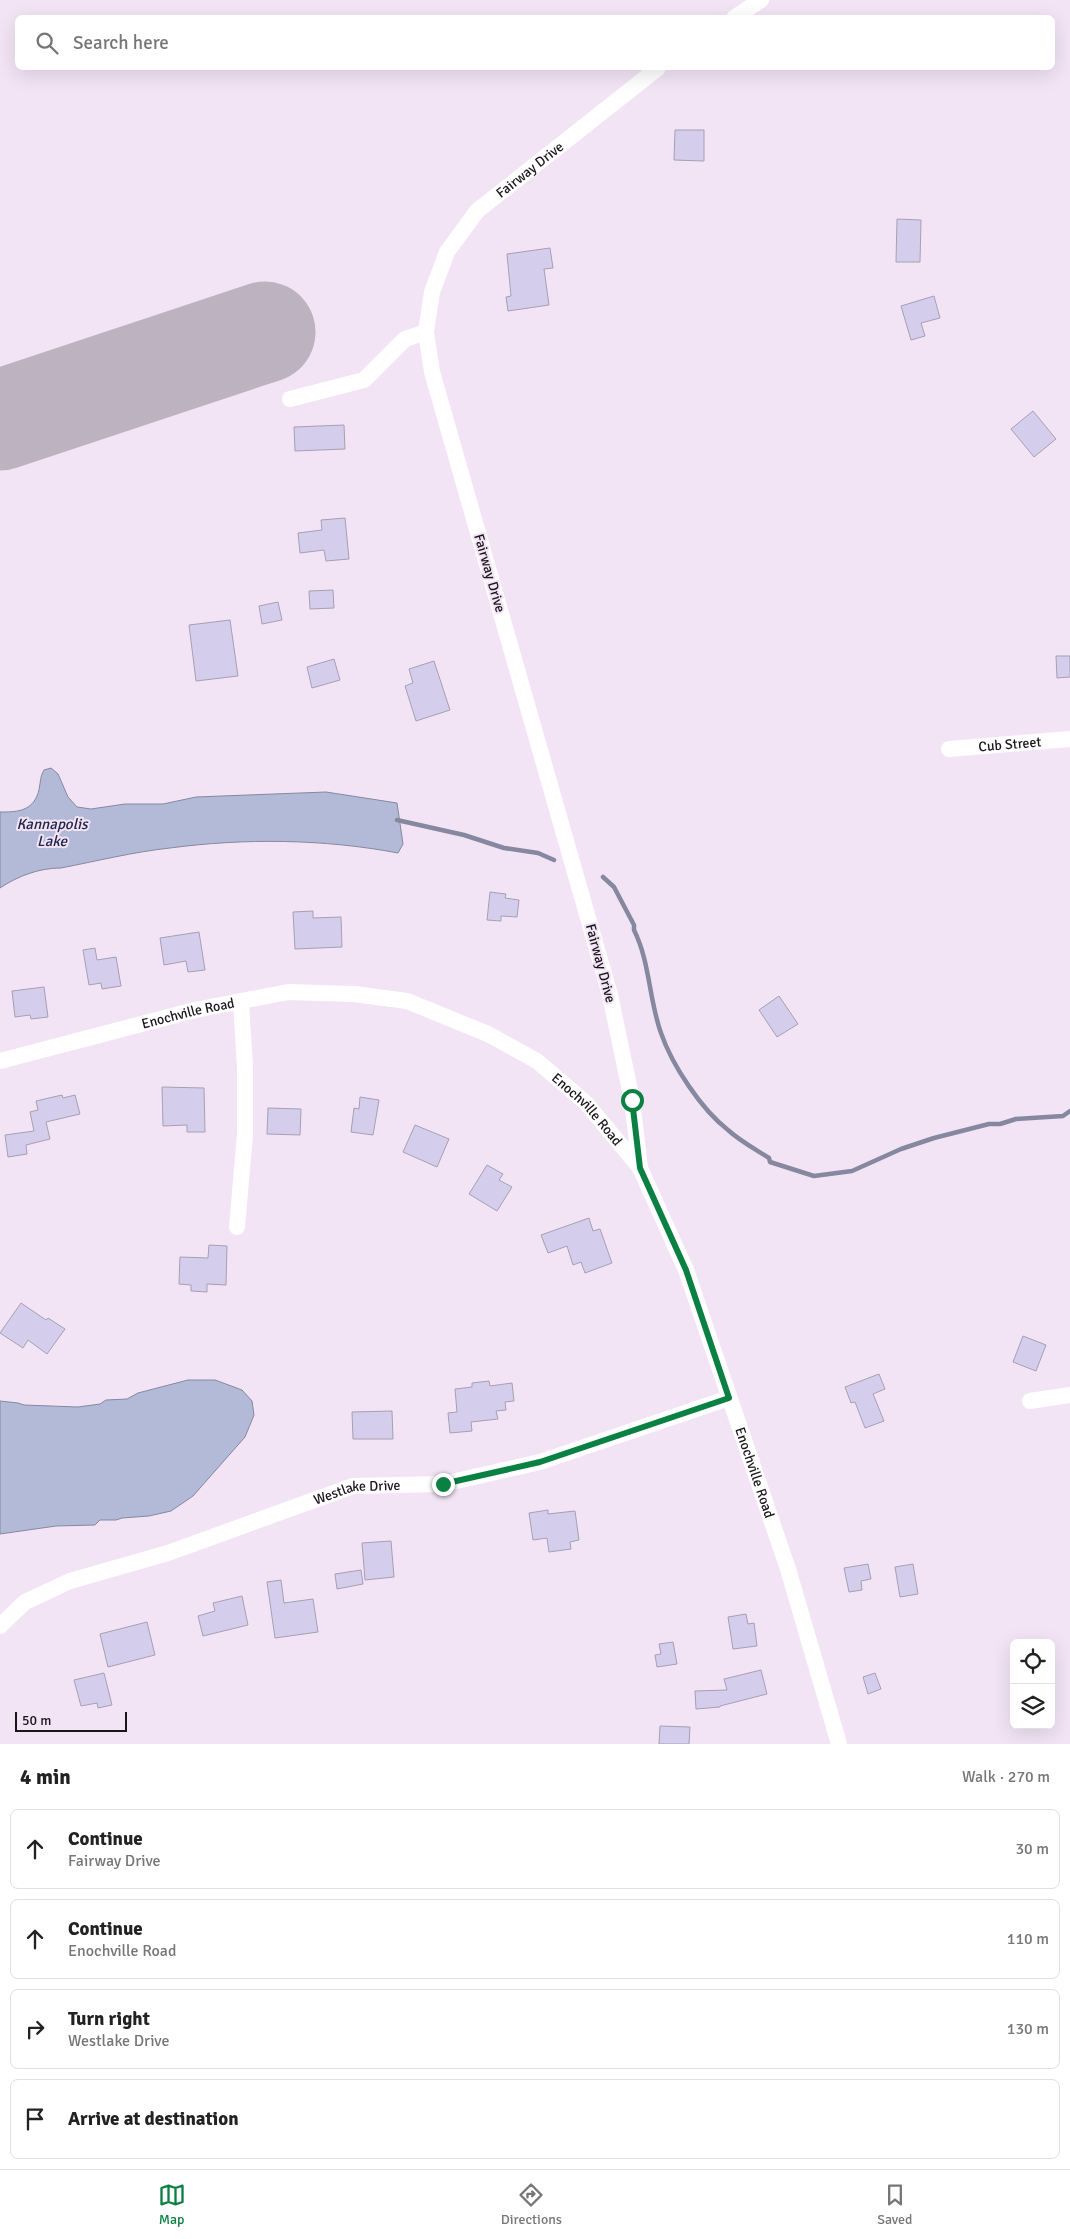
<!DOCTYPE html>
<meta charset="utf-8">
<style>
:root{--surface:#fff;--page:#f2f2f2;--text:#222;--muted:#767676;--line:#e0e0e0;--accent:#0b8043}
body{margin:0;font-family:Signika,sans-serif;background:var(--page);color:var(--text)}
.controls{position:absolute;right:15px;bottom:15px;display:grid;overflow:hidden;border-radius:8px;box-shadow:0 5px 20px #0002}
.controls button{width:45px;height:45px;display:grid;place-items:center;padding:0;border:0;border-bottom:1px solid var(--line);background:var(--surface);color:var(--text);font:25px sans-serif}
.scale{position:absolute;left:15px;bottom:12px;width:112px;box-sizing:border-box;padding-left:5px;border:2px solid #1a151b;border-top:0;font-size:14px;line-height:18px;white-space:nowrap;color:#1a151b;-webkit-text-stroke:4px #f2e4f5;paint-order:stroke}
.stop{position:absolute;width:15px;height:15px;margin:-11px;border:4px solid #0b8043;border-radius:50%;background:#fff}
.stop.end{background:#0b8043;border-color:#fff;box-shadow:0 1px 5px #0008}
.list{margin:0;padding:0;list-style:none}
h2{display:flex;justify-content:space-between;align-items:center;height:65px;margin:0;padding:0 20px;font-size:21px}
h2 small{font-size:16px;font-weight:400;color:var(--muted)}
.list li{display:grid;grid-template-columns:32px 1fr auto;gap:15px;align-items:center;box-sizing:border-box;height:80px;margin:0 10px 10px;padding:0 10px;border:1px solid var(--line);border-radius:8px}
.list b{display:block;font-size:19px;white-space:nowrap}
.list p{margin:0;font-size:16px;white-space:nowrap;color:var(--muted)}
.list em{font-size:16px;font-style:normal;color:var(--muted)}
.icon{flex:none;width:28px;height:28px;fill:none;stroke:currentColor;stroke-width:2;stroke-linecap:round;stroke-linejoin:round}
.map{position:relative;flex:none;width:1070px;height:1744px;overflow:hidden}
.search{position:absolute;background:var(--surface);box-shadow:0 5px 20px #0002;left:15px;right:15px;top:15px;height:55px;display:flex;align-items:center;gap:12px;box-sizing:border-box;padding:0 18px;border-radius:8px;color:var(--muted);font-size:19px}
.sheet{height:425px;background:var(--surface)}
nav{display:flex;justify-content:space-around;align-items:center;box-sizing:border-box;height:70px;border-top:1px solid var(--line);background:var(--surface);font-size:14px;color:var(--muted)}
nav a{display:grid;justify-items:center;gap:2px}
nav .on{color:var(--accent)}
.map>svg:first-child{display:block}
.water{fill:#b3bad8;stroke:#85889f}
.lines{fill:none;stroke-linecap:round;stroke-linejoin:round}
.stream{stroke:#85889f;stroke-width:4.5}
.runway{stroke:#bdb2c0;stroke-width:101}
.building{fill:#d5cdec;stroke:#a5a0b3}
.minor{stroke:#fff;stroke-width:16}
.route{stroke:#0b8043;stroke-width:6}
.labels{text-anchor:middle;stroke-width:4;stroke-linejoin:round;paint-order:stroke}
.street-label{font-size:14px;fill:#1a151b;stroke:#f2e4f5}
.water-label{font-size:15px;font-style:italic;fill:#20254d;stroke:#f2e4f5}
</style>
<div class="map">
<svg width="1070" height="1744" viewBox="0 0 1070 1744">
<rect width="100%" height="100%" fill="#f2e4f5"/>
<g class="water">
<path d="M51,768L58,774L68,797L77,807L91,809L125,804H163L196,797L326,792L397,803L403,844L398,853C324,839 245,838 170,848C133,852 97,861 61,868C39,868 18,876 0,888V812C15,812 30,812 37,796C41,787 39,778 44,770Z"/>
<path d="M188,1380H215L242,1390L252,1401L254,1415L245,1437L193,1496L171,1511L149,1516L122,1518L116,1520H100L95,1525L56,1526L0,1534V1401L18,1403L24,1405L78,1407L100,1404L106,1400L127,1399L138,1393Z"/>
</g>
<g class="lines">
<g class="stream">
<path d="M397,820L464,835L504,848L538,853L554,860"/>
<path d="M603,877L614,887L634,925V930C650,962 649,1000 661,1033C672,1065 701,1109 728,1130C740,1141 755,1149 769,1158L770,1162L814,1176L852,1171L901,1149L934,1138L989,1124H1000L1016,1119L1063,1116L1070,1111"/>
</g>
<path class="runway" d="M0,420L265,332"/>
</g>
<g class="building">
<path d="M675,130H704V161L674,160Z"/>
<path d="M897,219L921,220L920,262H896Z"/>
<path d="M550,248L553,268L544,269L549,305L508,311L506,297L511,296L507,254Z"/>
<path d="M934,296L940,318L921,323L925,336L911,340L901,306Z"/>
<path d="M1033,411L1056,439L1034,457L1011,429Z"/>
<path d="M344,425L345,449L295,451L294,427Z"/>
<path d="M345,518L349,559L326,561L324,550L300,553L298,533L322,530L321,520Z"/>
<path d="M333,590L334,608L310,609L309,591Z"/>
<path d="M278,602L282,620L262,624L259,606Z"/>
<path d="M230,620L238,676L196,681L189,625Z"/>
<path d="M1056,656H1070V677L1057,678Z"/>
<path d="M334,659L340,680L312,688L307,667Z"/>
<path d="M434,661L450,710L416,721L405,686L413,683L409,669Z"/>
<path d="M490,892L506,894L505,898L519,900L517,917L501,916V921L487,920Z"/>
<path d="M313,911V918L341,917L342,947L295,949L293,912Z"/>
<path d="M199,932L205,970L188,972L186,961L164,965L160,938Z"/>
<path d="M95,948L97,960L116,957L121,986L102,989L101,983L89,985L83,950Z"/>
<path d="M44,987L48,1017L31,1019L30,1015L15,1017L12,991Z"/>
<path d="M779,996L798,1024L777,1037L759,1010Z"/>
<path d="M162,1087L204,1088L205,1132H187V1125L163,1126Z"/>
<path d="M62,1095L63,1098L75,1095L80,1114L46,1122L50,1139L26,1145L27,1154L8,1157L5,1135L34,1131L30,1112L38,1110L36,1101Z"/>
<path d="M360,1097L379,1100L373,1135L351,1132L354,1108L359,1109Z"/>
<path d="M268,1108L301,1109L300,1135L267,1134Z"/>
<path d="M415,1125L449,1139L437,1167L403,1152Z"/>
<path d="M487,1165L503,1174L499,1180L512,1187L497,1211L469,1194Z"/>
<path d="M589,1218L593,1231L600,1229L612,1263L585,1273L581,1262L573,1265L567,1246L548,1253L541,1235Z"/>
<path d="M209,1245L227,1246L226,1285L207,1284V1292L191,1291V1285L179,1284L180,1257L208,1258Z"/>
<path d="M21,1303L46,1320L48,1318L65,1329L47,1354L28,1340L23,1348L0,1333Z"/>
<path d="M1023,1336L1046,1345L1036,1371L1013,1362Z"/>
<path d="M879,1374L885,1389L873,1394L884,1421L865,1428L855,1402L851,1403L845,1387Z"/>
<path d="M489,1381L490,1386L512,1383L514,1401L505,1402L506,1410L496,1411L498,1419L471,1422L472,1431L450,1433L448,1413L457,1412L455,1389L472,1387V1383Z"/>
<path d="M392,1411L393,1439H353L352,1412Z"/>
<path d="M548,1510V1514L575,1511L579,1540L570,1542L571,1549L549,1552L547,1538L533,1540L529,1513Z"/>
<path d="M391,1541L394,1577L365,1580L362,1543Z"/>
<path d="M868,1564L871,1579L861,1581L862,1590L849,1592L844,1568Z"/>
<path d="M913,1564L918,1594L900,1597L895,1567Z"/>
<path d="M361,1570L363,1584L337,1589L335,1574Z"/>
<path d="M281,1580L284,1603L313,1599L318,1632L275,1638L267,1582Z"/>
<path d="M242,1596L248,1625L203,1636L198,1616L215,1611L213,1603Z"/>
<path d="M746,1614L748,1624L754,1623L757,1646L733,1649L728,1617Z"/>
<path d="M147,1622L155,1655L108,1667L100,1634Z"/>
<path d="M673,1642L677,1664L657,1667L655,1655L661,1654L659,1644Z"/>
<path d="M761,1670L767,1694L720,1706V1707L696,1709L695,1691L727,1690L724,1679Z"/>
<path d="M104,1673L112,1705L98,1708L97,1703L81,1706L74,1680Z"/>
<path d="M875,1673L881,1689L868,1694L863,1677Z"/>
<path d="M660,1726L690,1727L689,1744H659Z"/>
</g>
<g class="lines">
<g class="minor">
<path d="M734,18L761,0"/>
<path d="M290,399L364,380L405,339L426,332"/>
<path id="s1" d="M949,749L1070,739"/>
<path id="s2" d="M0,1061L195,1010L288,992L354,994L407,1001L488,1034L537,1061L586,1103L640,1168L686,1270L788,1569L839,1744"/>
<path id="s3" d="M640,1168L632,1100L610,995L432,372L426,332L432,292L447,252L477,211L658,68"/>
<path d="M237,1227L245,1134V1067L241,1001"/>
<path d="M1030,1401L1070,1395"/>
<path id="s4" d="M0,1626L25,1602L70,1581L168,1553L353,1486L443,1484L540,1462L729,1398"/>
</g>
</g>
<g class="lines">
<path class="route" d="M443,1484L540,1462L729,1398L686,1270L640,1168L632,1100"/>
</g>
<g class="labels">
<g class="street-label">
<text dy="5" stroke="none"><textPath href="#s3" startOffset="1065">Fairway Drive</textPath></text>
<text transform="translate(490 573) rotate(74)" y="5">Fairway Drive</text>
<text dy="5" stroke="none"><textPath href="#s1" startOffset="61">Cub Street</textPath></text>
<text transform="translate(601 963) rotate(75)" y="5">Fairway Drive</text>
<text dy="5" stroke="none"><textPath href="#s2" startOffset="194">Enochville Road</textPath></text>
<text dy="5" stroke="none"><textPath href="#s2" startOffset="629">Enochville Road</textPath></text>
<text dy="5" stroke="none"><textPath href="#s2" startOffset="1034">Enochville Road</textPath></text>
<text dy="5" stroke="none"><textPath href="#s4" startOffset="386">Westlake Drive</textPath></text>
</g>
<g class="water-label">
<text x="52" y="829">Kannapolis<tspan x="52" dy="17">Lake</tspan></text>
</g>
</g>
</svg>
<div class="controls">
<button><svg class="icon" aria-label="locate" viewBox="0 0 24 24"><circle cx="12" cy="12" r="6"/><path d="M12 2v4M12 18v4M2 12h4M18 12h4"/></svg></button>
<button><svg class="icon" aria-label="layers" viewBox="0 0 24 24"><path d="M12 4l9 5-9 5-9-5zM3 14l9 5 9-5"/></svg></button>
</div>
<div class="scale">50 m</div>
<div class="stop" style="left:632px;top:1100px"></div>
<div class="stop end" style="left:443px;top:1484px"></div>
<div class="search"><svg class="icon" aria-label="search" viewBox="0 0 24 24"><circle cx="10" cy="10" r="6"/><path d="M15 15l6 6"/></svg>Search here</div>
</div>
<section class="sheet">
<h2>4 min<small>Walk · 270 m</small></h2>
<ul class="list">
<li><svg class="icon" aria-label="ahead" viewBox="0 0 24 24"><path d="M12 20V5M6 11l6-6 6 6"/></svg><div><b>Continue</b><p>Fairway Drive</p></div><em>30 m</em></li>
<li><svg class="icon" aria-label="ahead" viewBox="0 0 24 24"><path d="M12 20V5M6 11l6-6 6 6"/></svg><div><b>Continue</b><p>Enochville Road</p></div><em>110 m</em></li>
<li><svg class="icon" aria-label="right" viewBox="0 0 24 24"><path d="M7 20v-9h11M14 6l5 5-5 5"/></svg><div><b>Turn right</b><p>Westlake Drive</p></div><em>130 m</em></li>
<li><svg class="icon" aria-label="arrive" viewBox="0 0 24 24"><path d="M6 21V4h12l-3 4 3 4H6"/></svg><div><b>Arrive at destination</b></div></li>
</ul>
</section>
<nav>
<a class="on"><svg class="icon" aria-label="map" viewBox="0 0 24 24"><path d="M3 6l6-2 6 2 6-2v14l-6 2-6-2-6 2zM9 4v14M15 6v14"/></svg>Map</a>
<a><svg class="icon" aria-label="directions" viewBox="0 0 24 24"><path d="M12 3l9 9-9 9-9-9zM9 14v-3h6M13 9l2 2-2 2"/></svg>Directions</a>
<a><svg class="icon" aria-label="saved" viewBox="0 0 24 24"><path d="M7 4h10v16l-5-4-5 4z"/></svg>Saved</a>
</nav>
